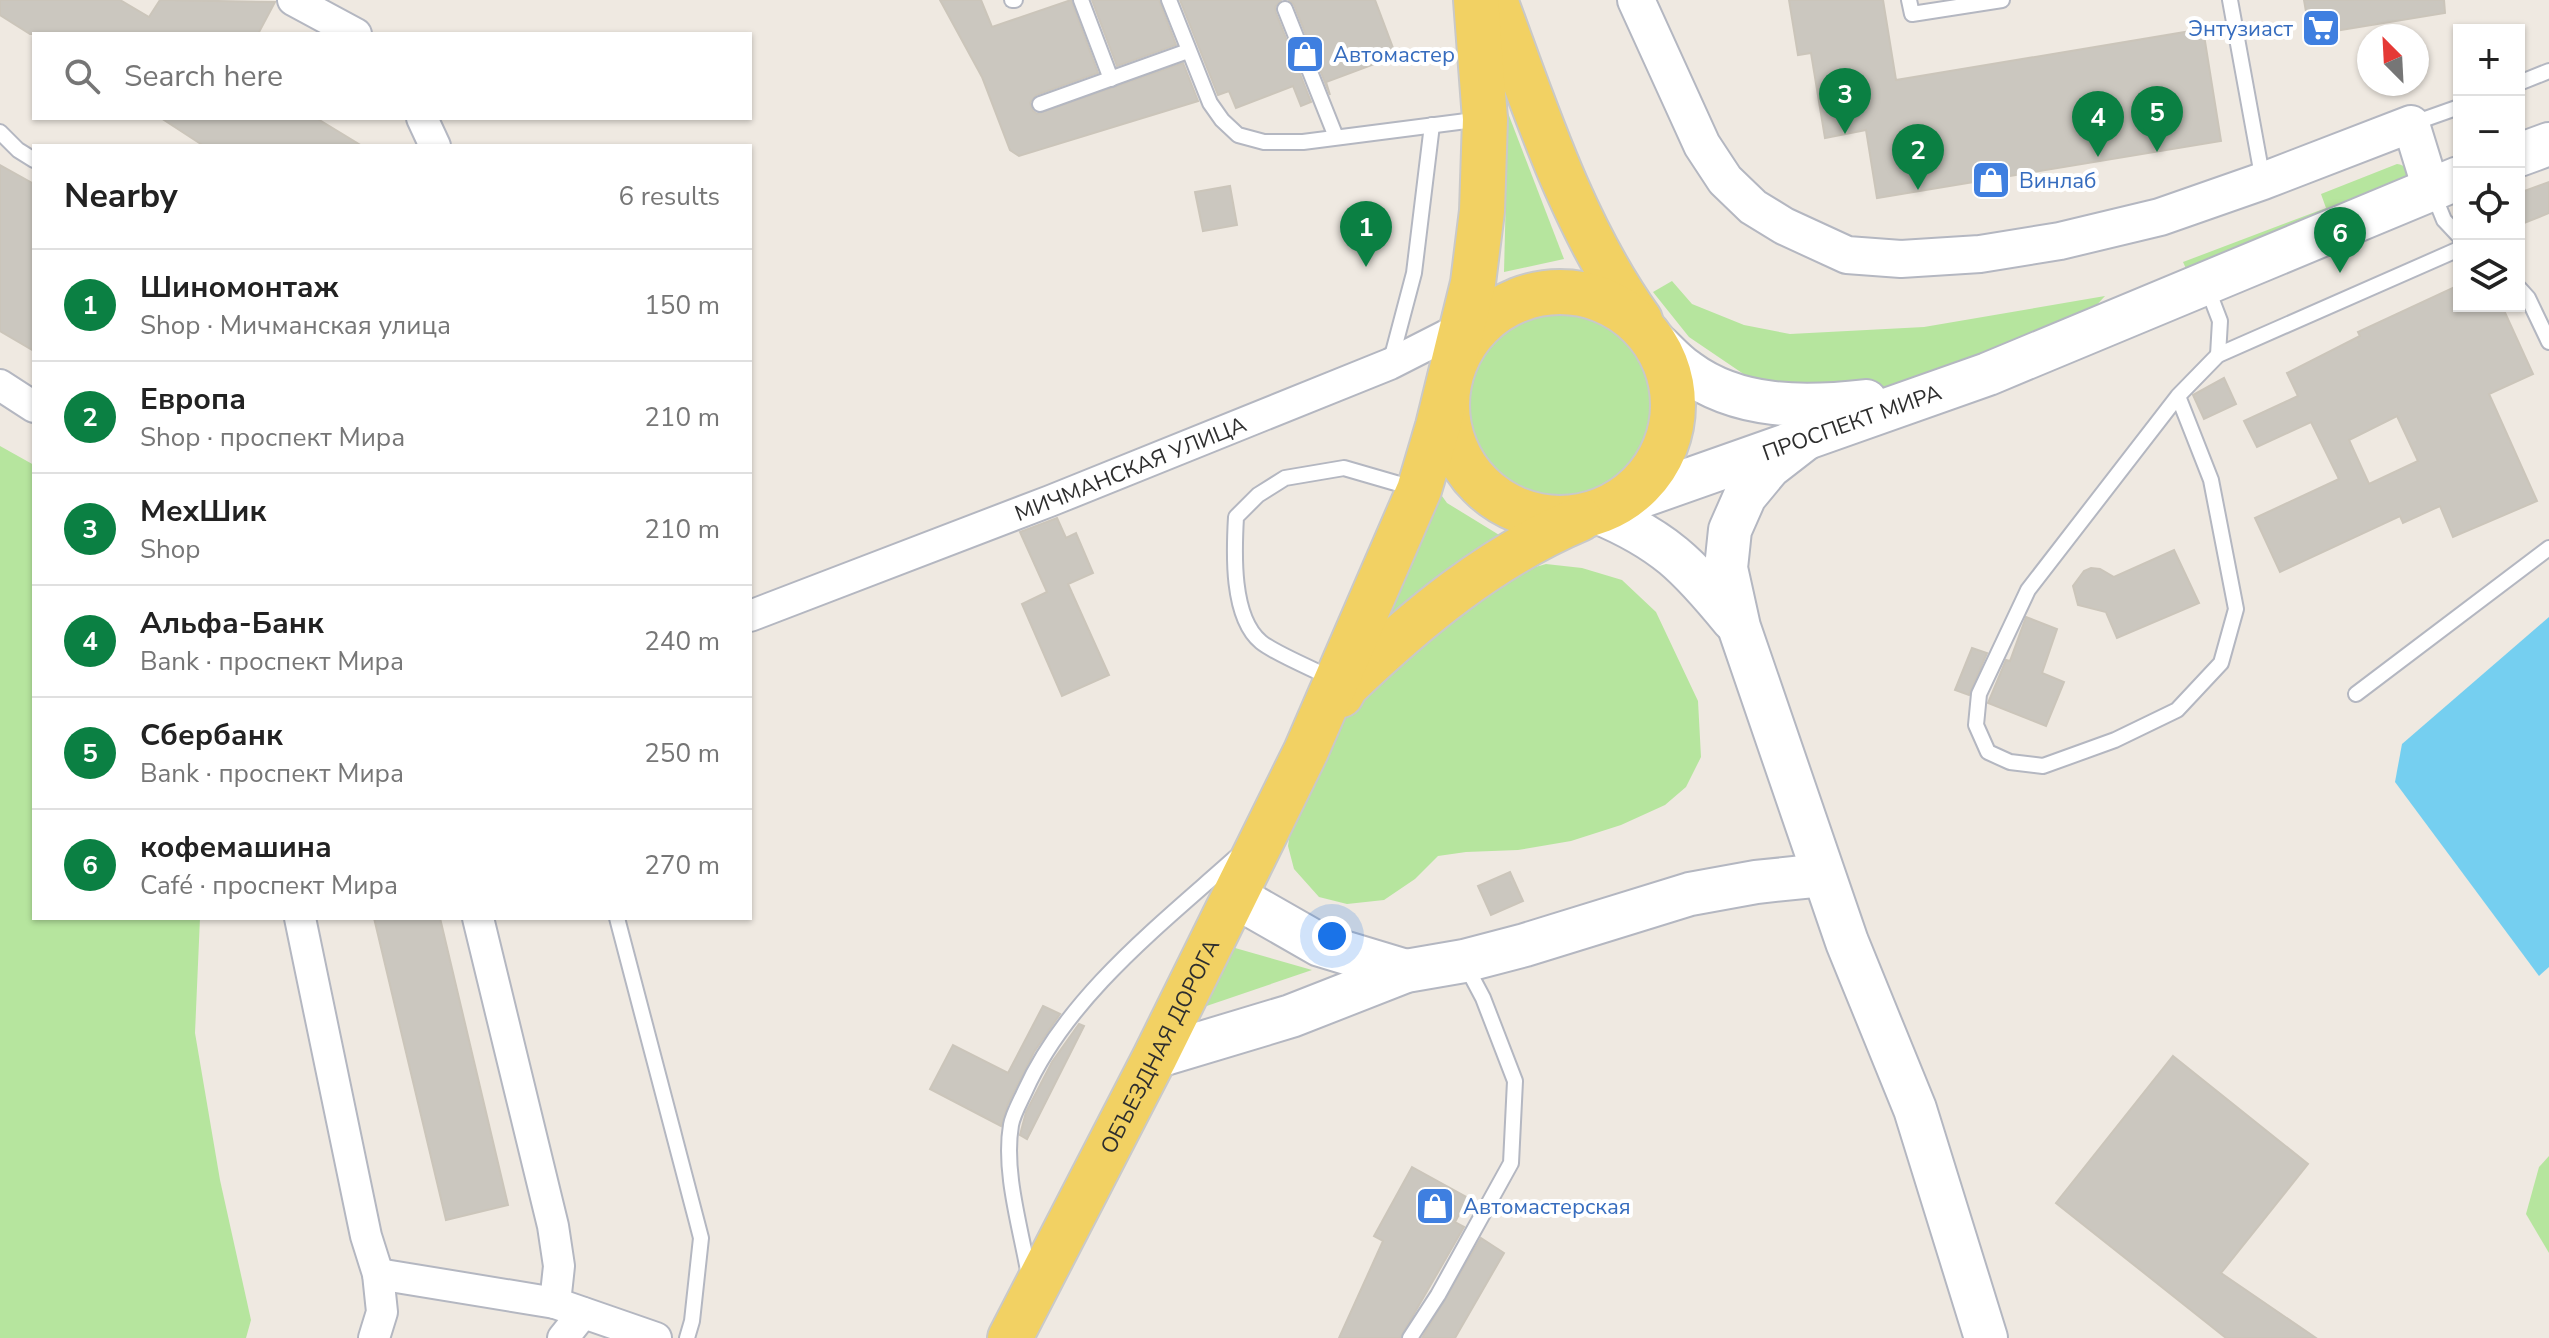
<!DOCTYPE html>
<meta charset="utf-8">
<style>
:root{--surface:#fff;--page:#f2f2f2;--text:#222;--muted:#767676;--line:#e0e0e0;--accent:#0b8043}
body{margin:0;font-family:"Nunito Sans",sans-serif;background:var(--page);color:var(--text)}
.controls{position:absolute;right:24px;top:24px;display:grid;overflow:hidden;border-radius:0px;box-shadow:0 2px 6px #0004}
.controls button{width:72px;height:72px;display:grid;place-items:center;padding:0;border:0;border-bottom:2px solid var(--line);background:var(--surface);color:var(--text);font:40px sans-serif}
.compass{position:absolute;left:2357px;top:24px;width:72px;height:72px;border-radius:50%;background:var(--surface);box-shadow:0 2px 6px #0004;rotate:336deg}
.you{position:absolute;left:1332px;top:936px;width:28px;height:28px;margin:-20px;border:6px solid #fff;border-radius:50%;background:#1a73e8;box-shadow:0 0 0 12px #1a73e833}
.badge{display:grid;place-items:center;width:52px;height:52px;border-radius:50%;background:var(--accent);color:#fff;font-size:26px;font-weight:700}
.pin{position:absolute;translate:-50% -66px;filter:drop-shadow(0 2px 4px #0008)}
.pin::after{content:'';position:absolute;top:42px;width:28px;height:24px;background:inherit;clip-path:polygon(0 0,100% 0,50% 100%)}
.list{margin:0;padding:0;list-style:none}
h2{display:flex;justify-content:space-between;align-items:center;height:104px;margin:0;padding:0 32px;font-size:34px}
h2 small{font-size:26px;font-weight:400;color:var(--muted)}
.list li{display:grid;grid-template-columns:52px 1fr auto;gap:24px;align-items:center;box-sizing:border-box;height:112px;padding:0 32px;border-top:2px solid var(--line)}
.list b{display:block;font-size:30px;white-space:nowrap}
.list p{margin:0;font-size:26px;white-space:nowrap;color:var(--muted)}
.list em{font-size:26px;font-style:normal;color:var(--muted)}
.icon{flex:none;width:44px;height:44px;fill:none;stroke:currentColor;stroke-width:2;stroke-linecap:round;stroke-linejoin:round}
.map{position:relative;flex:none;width:2549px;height:1338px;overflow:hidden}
.search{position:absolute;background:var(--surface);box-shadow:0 2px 6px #0004;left:32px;top:32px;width:720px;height:88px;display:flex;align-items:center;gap:20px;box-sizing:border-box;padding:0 28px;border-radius:0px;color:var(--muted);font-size:30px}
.panel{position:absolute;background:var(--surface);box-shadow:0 2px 6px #0004;left:32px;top:144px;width:720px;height:776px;border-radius:0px}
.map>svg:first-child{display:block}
.green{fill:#b6e59e}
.water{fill:#75cff0}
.building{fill:#cbc7bf;stroke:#cbc5ba;stroke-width:2;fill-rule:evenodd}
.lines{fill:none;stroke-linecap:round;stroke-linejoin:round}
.service-casing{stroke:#b4b7c1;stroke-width:18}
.minor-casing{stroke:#b4b7c1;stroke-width:34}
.tertiary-casing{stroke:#b4b7c1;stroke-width:40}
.secondary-casing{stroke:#b4b7c1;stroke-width:46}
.primary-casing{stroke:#c9c9c9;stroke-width:48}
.service{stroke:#fff;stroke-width:14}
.minor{stroke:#fff;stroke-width:30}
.tertiary{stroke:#fff;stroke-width:36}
.secondary{stroke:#fff;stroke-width:42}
.primary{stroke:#f2d163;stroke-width:44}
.labels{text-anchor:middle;stroke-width:8;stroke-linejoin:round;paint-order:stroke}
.shop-label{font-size:22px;fill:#366cbe;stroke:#fff;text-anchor:start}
.street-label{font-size:22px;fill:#2e2e2e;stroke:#fff}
</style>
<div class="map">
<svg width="2549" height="1338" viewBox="0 0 2549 1338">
<rect width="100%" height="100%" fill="#efe9e1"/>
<g class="green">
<path d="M1508,113L1564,259L1504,272Z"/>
<path d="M2397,164C2407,165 2409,173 2408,182L2189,275L2183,262L2326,208L2321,194Z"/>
<path d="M1672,281L1692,304L1744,325L1790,334L1924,327L2105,296L2079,324L1875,392L1780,388L1745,375L1689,337L1653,292Z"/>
<circle cx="1559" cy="407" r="93"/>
<path d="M0,446L34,465V918H200L195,1033L220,1180L251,1320L246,1338H0Z"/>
<path d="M1432,482L1447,503L1509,541L1381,622Z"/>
<path d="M1546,564L1582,568L1622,580L1656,612L1698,701L1701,757L1686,787L1665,805L1621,825L1571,841L1518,850L1466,852L1438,856L1415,879L1384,900L1347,904L1319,897L1294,869L1288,846L1292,818L1327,742L1357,694L1514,573Z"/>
<path d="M1221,944L1312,970L1186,1013Z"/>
<path d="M2549,1156V1253L2526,1214L2539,1167Z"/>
</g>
<path class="water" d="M2549,617V967L2539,976L2395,782L2402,744Z"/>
<g class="building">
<path d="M0,0H120L149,17L160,0L275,2L258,34H30L0,15Z"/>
<path d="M940,0H981L992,27L1071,0L1098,73L1036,95L1030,103L1033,111L1037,114L1183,63L1198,101L1019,156L1010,150L982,77Z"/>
<path d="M1092,0H1159L1176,45L1117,66Z"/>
<path d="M1180,0H1281L1275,7L1276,13L1311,102L1301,106L1293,86L1236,108L1229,91L1218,95Z"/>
<path d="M1289,0H1375L1396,56L1326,82L1330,95L1294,5Z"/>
<path d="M1789,0H1883L1896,80L2203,29L2221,141L1877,198L1866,130L1825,138L1811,53L1798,55Z"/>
<path d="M2304,0H2444L2445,13L2310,35Z"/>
<path d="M161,118H316L362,146H204Z"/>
<path d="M0,165L34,184V351L0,331Z"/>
<path d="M2549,182V213L2519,225V193Z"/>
<path d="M1230,186L1237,225L1203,231L1195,192Z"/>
<path d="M2459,285V306H2502L2533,374L2489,394L2537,501L2453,537L2440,506L2403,523L2400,516L2280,572L2255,518L2339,479L2311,422L2257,447L2244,421L2298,396L2287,373L2360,336L2358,332ZM2397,416L2418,461L2369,484L2349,440Z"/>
<path d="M2224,378L2236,404L2204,419L2193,395Z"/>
<path d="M1057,518L1066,538L1076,533L1093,573L1068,584L1109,675L1062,696L1022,604L1047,592L1020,532Z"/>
<path d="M2174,550L2199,603L2117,638L2106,612L2078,605L2073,586L2084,571L2091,568L2100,569L2114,577Z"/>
<path d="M2026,617L2057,629L2042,673L2064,682L2046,726L1988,703L2006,660L2010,661Z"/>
<path d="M1972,648L1987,653L1969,695L1955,690Z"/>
<path d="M1510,872L1523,901L1491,915L1478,886Z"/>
<path d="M374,918H440L508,1205L446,1220Z"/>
<path d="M1043,1006L1060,1014L1034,1052L1008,1104L1001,1126L930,1089L953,1045L1008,1073Z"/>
<path d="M1079,1024L1084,1026L1027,1139L1020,1135L1026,1112L1052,1062Z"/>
<path d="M2173,1056L2308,1164L2221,1273L2316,1338H2226L2056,1203Z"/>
<path d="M1412,1167L1468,1198L1455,1222L1464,1227L1400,1338H1339L1383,1241L1374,1236Z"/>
<path d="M1481,1238L1504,1253L1455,1338H1422Z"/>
</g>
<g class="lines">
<defs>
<g id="service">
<path d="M1012,0H1015"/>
<path d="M1081,0L1111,79"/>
<path d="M1169,0L1210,103L1222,120L1238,135L1264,142H1303L1482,119"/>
<path d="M1909,0L1912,14L2002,0"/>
<path d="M2230,0L2263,181"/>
<path d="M1285,9L1336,137"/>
<path d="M2519,83L2549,71"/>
<path d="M1040,104L1188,51"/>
<path d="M2411,124L2459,107"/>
<path d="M0,132L18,150L34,160"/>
<path d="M2433,193L2444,220L2459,236"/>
<path d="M2207,287L2220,321L2218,355"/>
<path d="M2519,288L2528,298L2549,342"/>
<path d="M1391,360L1414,273L1432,125"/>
<path d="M2178,396L2211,480L2236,609L2221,663L2177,710L2115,740L2043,766L2010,762L1988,752L1976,725L1979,694L2028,590L2178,396L2218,355L2459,249"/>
<path d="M1333,679C1315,670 1274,653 1261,642C1231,617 1234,552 1236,517L1258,495L1285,478L1344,468L1413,488"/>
<path d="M2356,694L2549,548"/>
<path d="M617,918L701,1238L692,1321L687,1338"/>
<path d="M1029,1276C1021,1229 1003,1172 1011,1125C1013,1114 1020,1102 1025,1091C1067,997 1160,925 1236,857"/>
<path d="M1410,1338L1438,1295L1511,1163L1515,1081L1483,998L1465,964"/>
</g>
<g id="minor">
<path d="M293,0L356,34"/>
<path d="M422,118L435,146"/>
<path d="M0,385L34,407"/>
<path id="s1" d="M750,616L1050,501L1390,364L1506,305"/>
<path d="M300,918L366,1236L378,1274L382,1312L374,1338"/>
<path d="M478,918L553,1226L559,1266L555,1303"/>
<path d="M378,1274L555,1303L656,1338"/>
<path d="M563,1338L583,1313"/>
</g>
<path id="tertiary" d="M1636,0L1702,145L1725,180L1753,207L1784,226L1847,255L1901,259L1980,254L2060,241L2160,217L2263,181L2411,124L2431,189"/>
<g id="secondary">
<path d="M2519,155L2549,144"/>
<path d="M1655,342C1665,351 1675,363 1687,371C1738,409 1805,408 1866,401"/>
<path d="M1809,436L1769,467L1745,496L1730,530L1726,568L1739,627L1847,942L1915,1109L1986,1338"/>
<path id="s2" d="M1597,512L1988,374L2459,178"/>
<path d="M1597,512C1664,540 1688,565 1733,620"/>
<path d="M1236,897L1320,945L1406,971"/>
<path d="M1155,1057L1291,1016L1406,971L1464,961L1525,945L1690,894L1756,882L1823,875"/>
</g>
<g id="primary">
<path d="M1495,0C1535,108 1572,225 1640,320"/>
<circle cx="1560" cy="405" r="113"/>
<path d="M1341,695L1346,686C1416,619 1490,557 1580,519"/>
<path id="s3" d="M1010,1338L1155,1057L1306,751L1419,490L1438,426L1473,283L1482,211L1485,119L1476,0"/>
</g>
</defs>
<use href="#service" class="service-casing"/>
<use href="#minor" class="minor-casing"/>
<use href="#tertiary" class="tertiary-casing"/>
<use href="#secondary" class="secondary-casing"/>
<use href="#primary" class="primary-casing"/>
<use href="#service" class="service"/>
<use href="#minor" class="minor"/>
<use href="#tertiary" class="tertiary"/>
<use href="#secondary" class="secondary"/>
<use href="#primary" class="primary"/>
</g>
<defs>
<symbol id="supermarket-square" viewBox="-11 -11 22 22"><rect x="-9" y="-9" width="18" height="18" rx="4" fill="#3f7fe0" stroke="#fff"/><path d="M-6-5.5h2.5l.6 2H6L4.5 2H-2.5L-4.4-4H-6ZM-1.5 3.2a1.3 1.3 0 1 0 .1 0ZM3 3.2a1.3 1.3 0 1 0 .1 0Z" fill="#fff"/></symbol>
<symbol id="shop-square" viewBox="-11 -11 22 22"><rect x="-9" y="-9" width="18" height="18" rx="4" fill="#3f7fe0" stroke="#fff"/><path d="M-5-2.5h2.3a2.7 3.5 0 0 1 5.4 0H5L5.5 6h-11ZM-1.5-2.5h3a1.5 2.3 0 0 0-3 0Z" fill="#fff"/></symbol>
</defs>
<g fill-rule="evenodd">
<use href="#supermarket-square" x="2299" y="6" width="44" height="44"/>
<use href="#shop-square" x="1283" y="32" width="44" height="44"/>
<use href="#shop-square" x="1969" y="158" width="44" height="44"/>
<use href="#shop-square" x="1413" y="1184" width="44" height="44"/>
</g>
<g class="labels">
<g class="shop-label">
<text x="2293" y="36" text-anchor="end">Энтузиаст</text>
<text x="1333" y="62">Автомастер</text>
<text x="2019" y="188">Винлаб</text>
<text x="1463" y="1214">Автомастерская</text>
</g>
<g class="street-label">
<text dy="8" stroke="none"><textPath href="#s2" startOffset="270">ПРОСПЕКТ МИРА</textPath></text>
<text dy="8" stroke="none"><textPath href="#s1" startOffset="408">МИЧМАНСКАЯ УЛИЦА</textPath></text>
<text dy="8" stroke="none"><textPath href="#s3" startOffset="328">ОБЪЕЗДНАЯ ДОРОГА</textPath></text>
</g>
</g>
</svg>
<div class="controls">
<button>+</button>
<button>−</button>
<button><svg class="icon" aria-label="locate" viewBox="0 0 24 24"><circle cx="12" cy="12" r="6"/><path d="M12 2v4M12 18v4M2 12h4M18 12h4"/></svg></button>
<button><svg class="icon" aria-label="layers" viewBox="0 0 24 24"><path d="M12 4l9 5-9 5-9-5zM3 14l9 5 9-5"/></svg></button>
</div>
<svg class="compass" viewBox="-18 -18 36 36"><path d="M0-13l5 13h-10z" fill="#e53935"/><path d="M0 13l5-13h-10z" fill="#767676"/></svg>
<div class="you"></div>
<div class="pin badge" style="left:1366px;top:267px">1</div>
<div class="pin badge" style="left:1918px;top:190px">2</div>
<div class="pin badge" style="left:1845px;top:134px">3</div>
<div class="pin badge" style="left:2098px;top:157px">4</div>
<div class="pin badge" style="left:2157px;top:152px">5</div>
<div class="pin badge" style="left:2340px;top:273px">6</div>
<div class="search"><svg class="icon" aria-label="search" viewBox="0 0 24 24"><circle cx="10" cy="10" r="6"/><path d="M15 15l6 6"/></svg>Search here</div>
<section class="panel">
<h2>Nearby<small>6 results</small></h2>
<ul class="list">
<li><span class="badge">1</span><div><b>Шиномонтаж</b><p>Shop · Мичманская улица</p></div><em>150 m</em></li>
<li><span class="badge">2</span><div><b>Европа</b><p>Shop · проспект Мира</p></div><em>210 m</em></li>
<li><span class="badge">3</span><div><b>МехШик</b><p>Shop</p></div><em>210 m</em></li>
<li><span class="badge">4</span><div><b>Альфа-Банк</b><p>Bank · проспект Мира</p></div><em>240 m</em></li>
<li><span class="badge">5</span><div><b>Сбербанк</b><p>Bank · проспект Мира</p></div><em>250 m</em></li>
<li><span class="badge">6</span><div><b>кофемашина</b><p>Café · проспект Мира</p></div><em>270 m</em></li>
</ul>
</section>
</div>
